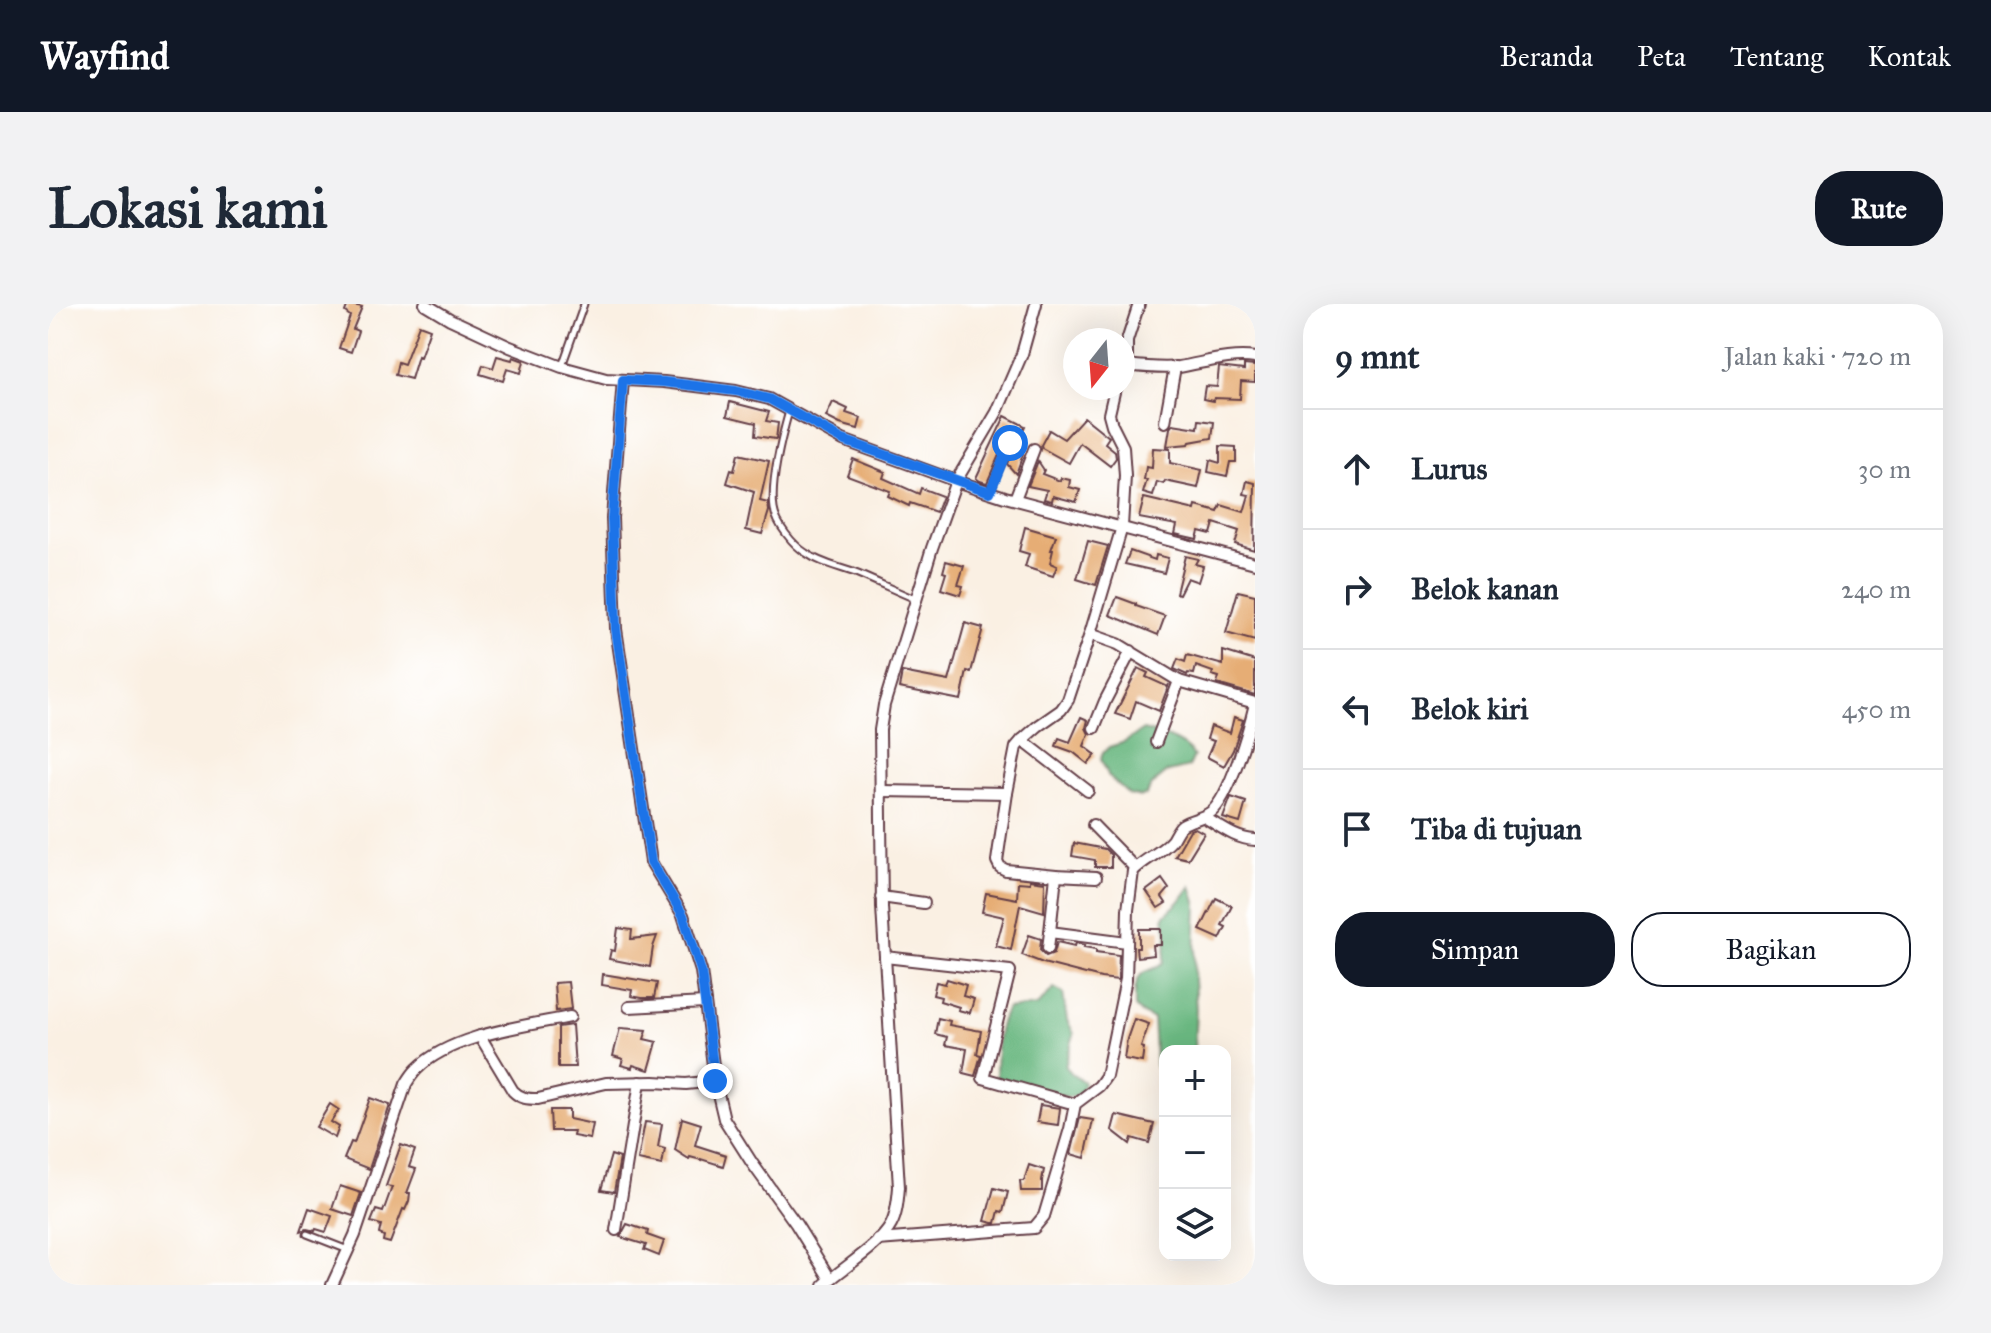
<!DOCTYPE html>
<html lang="id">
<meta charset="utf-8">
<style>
:root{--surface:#fff;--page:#f2f2f3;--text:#1f2937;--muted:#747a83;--line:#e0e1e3;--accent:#111827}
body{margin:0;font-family:"IM FELL Great Primer",serif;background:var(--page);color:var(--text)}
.controls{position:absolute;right:24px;bottom:24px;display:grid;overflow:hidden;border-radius:16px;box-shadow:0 8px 32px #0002}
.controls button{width:72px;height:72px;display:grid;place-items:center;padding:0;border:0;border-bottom:2px solid var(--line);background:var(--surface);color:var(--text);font:40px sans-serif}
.compass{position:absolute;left:1015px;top:24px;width:72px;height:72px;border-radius:50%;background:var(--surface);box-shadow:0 8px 32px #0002;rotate:197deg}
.stop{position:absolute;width:24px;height:24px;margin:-18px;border:6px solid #1a73e8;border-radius:50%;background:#fff}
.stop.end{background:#1a73e8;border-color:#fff;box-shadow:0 2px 8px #0008}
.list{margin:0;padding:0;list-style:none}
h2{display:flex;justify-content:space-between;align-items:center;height:104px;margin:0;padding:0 32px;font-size:34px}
h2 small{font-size:26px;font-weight:400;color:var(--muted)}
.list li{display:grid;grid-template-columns:52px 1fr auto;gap:24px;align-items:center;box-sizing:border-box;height:120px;padding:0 32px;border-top:2px solid var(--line)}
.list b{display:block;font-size:30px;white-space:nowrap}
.list em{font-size:26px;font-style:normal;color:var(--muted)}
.actions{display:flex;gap:16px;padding:24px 32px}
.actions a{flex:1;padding:18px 0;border:2px solid var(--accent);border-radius:32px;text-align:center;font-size:28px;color:var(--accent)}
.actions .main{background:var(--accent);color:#fff}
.icon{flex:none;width:44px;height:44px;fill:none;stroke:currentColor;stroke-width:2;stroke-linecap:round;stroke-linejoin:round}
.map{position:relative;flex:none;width:1207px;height:981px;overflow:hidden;border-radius:32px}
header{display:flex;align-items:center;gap:48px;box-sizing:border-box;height:112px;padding:0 40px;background:var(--accent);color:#fff}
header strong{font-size:38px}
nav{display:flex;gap:44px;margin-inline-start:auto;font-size:28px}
.intro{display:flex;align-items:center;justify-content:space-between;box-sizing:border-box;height:192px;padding:0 48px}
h1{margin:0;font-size:56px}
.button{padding:20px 36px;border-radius:32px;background:var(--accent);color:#fff;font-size:28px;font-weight:700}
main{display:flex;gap:48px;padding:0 48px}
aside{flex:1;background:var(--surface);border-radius:32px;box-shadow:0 8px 32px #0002}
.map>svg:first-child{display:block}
.forest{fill:#6ab881;stroke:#5a6c56;stroke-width:2}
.building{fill:#e6ad74}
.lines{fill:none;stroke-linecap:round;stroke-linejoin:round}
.service-casing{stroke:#643e47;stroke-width:9}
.minor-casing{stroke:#643e47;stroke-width:14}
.service{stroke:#fff;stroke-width:5}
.minor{stroke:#fff;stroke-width:10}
.route{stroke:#1a73e8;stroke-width:10}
</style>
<header>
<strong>Wayfind</strong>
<nav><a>Beranda</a><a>Peta</a><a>Tentang</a><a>Kontak</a></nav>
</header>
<div class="intro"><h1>Lokasi kami</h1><a class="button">Rute</a></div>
<main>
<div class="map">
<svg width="1207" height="981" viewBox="0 0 1207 981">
<rect width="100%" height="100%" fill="#fff"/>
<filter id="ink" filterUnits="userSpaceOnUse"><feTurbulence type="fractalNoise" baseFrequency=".0125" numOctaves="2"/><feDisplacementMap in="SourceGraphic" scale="16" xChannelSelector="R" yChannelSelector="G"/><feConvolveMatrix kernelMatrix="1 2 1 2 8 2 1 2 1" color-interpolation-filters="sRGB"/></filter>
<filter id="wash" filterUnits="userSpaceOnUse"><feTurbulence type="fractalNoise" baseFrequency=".006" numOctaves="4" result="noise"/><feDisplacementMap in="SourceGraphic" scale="32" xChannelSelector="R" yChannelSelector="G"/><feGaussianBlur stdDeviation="1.8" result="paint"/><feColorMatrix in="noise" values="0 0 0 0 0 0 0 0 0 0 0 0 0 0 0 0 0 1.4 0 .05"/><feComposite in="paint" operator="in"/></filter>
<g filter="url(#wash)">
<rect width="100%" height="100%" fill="#faf0e3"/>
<g class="forest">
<path d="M1095,426C1112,430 1136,438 1146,452L1141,463L1117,469L1103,483L1098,491L1094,493L1081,491L1061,473L1053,455L1054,450L1061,443L1077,438Z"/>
<path d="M1143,582L1149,601L1146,676L1148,705L1146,747H1117V771L1108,764L1105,715L1094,710L1087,703C1087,692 1085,672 1099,667C1107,664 1110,664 1116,658L1119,631L1116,612L1131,598Z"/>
<path d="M1006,684L1015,689L1019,716L1026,730L1017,762L1023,770L1036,778C1033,788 1030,793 1019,793L948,773C949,750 947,725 959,705L989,702Z"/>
</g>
<g id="blocks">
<g class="building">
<path d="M300,0L314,3L305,25L310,27L303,48L291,44L302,12L297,8Z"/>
<path d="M371,21L382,25L372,53L370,52L363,75L347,71L350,58L356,60Z"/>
<path d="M449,52L464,56L465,53L476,57L473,69L459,65L455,77L432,70L435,61L445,64Z"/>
<path d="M1196,61L1207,62V78L1193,77L1192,95L1166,94L1165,97L1155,95L1157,82L1169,83L1171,63L1196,66Z"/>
<path d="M682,98L721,108L718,117L730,119L728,135L707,132L708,119L679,112Z"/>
<path d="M785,98L800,105L798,109L813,114L810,125L792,120L778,113Z"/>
<path d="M957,112L977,122L966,146L975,150L968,170L959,160L967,139L966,135L961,134L957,137L939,179L932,177L928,174Z"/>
<path d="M1036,113L1061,133L1057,139L1067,147L1068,154L1062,162L1032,139L1021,159L994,144L993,141L1001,126L1016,135Z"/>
<path d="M1151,116L1166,118L1164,134L1142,138L1141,140L1119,142L1122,124L1125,120L1150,124Z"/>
<path d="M1172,142L1188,143V158H1182L1179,172L1160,168L1162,156L1172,159Z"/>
<path d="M1105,144L1122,145V159L1154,166L1150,184L1117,177L1116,180L1109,178L1105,192L1095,189L1099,176H1096L1098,163L1104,164Z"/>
<path d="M690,150L721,157L712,197L720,199L721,207L714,230L698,226L706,188L679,179L683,166L686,167Z"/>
<path d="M805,155L837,168L835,174L871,190L873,184L894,192L888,208L862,199L861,202L840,192L842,187L799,171Z"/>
<path d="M990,157L996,166L994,170L1012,177L1013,174L1022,176L1021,183L1032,186L1028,198L1005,192L1004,197L996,195L999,186L980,182Z"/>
<path d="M1199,177L1207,179L1206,246L1187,240L1191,227L1166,219L1163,230L1151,227L1149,235L1127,230L1129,221L1091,214L1096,194L1147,206L1148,202L1170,208L1173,201L1196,208L1201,191L1196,190Z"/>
<path d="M977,223L1008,232L1003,246H1005L1002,259L1009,262L1005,272L977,263L981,250L971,247Z"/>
<path d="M1040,237L1060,242L1048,281L1029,275Z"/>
<path d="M1082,247L1107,256L1108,251L1120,254L1116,269L1077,260Z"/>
<path d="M1137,252L1150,255L1147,260L1155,262L1150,278L1139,274L1131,290L1128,289Z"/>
<path d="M898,257L916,262L910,281L915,282L912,291L893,285L898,269L895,268Z"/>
<path d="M1190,287L1207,291V337L1178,329Z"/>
<path d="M1069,293L1088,300V302L1117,312L1110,331L1062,311Z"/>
<path d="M917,319L935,324L923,368L919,367L913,396L851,384L854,368L901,377Z"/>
<path d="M1175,347L1207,357V391L1169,380L1171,373L1164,371L1165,368L1148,362L1146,370L1140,369L1139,371L1126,365L1130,355L1137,358L1139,351L1175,361Z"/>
<path d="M1090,364L1100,369L1098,373L1120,383L1121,380L1111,407L1088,397L1082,415L1067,410Z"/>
<path d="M1033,413L1040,416L1038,424L1041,430L1036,442L1048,451L1040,460L1025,448L1008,442L1011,434L1022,438Z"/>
<path d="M1186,413L1195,416L1185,446L1176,462L1159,453L1166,437L1159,435L1163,422L1182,429Z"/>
<path d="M1183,493L1198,498L1192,519L1175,514Z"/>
<path d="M1147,524L1156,529L1140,555L1127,552L1142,526Z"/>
<path d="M1026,539L1057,545L1063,551V563H1047V556L1024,552Z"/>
<path d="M1114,575L1121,585L1114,593L1118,599L1110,604L1098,587Z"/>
<path d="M982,576L997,578L996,608L972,601L963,646L948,642L956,613L934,608L938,589L969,595L970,578L982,579Z"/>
<path d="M1168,594L1184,602L1174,621L1178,623L1172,635L1152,626Z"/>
<path d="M570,624L584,626L583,635L609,632L605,643L602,663L561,655L563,646L567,647Z"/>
<path d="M1091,625H1113V641H1105L1106,651L1089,653L1088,644H1091Z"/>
<path d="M981,631L993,635L992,646L998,652L1006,649L1009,638L1027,642L1028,639L1037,641L1036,643L1048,645V648L1071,651L1070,676L1053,674L995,659L974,651Z"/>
<path d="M555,670L609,679L606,694H594L583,692L584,686L554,681Z"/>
<path d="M899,675L918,681L915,692L926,695L922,709L910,706L911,703L892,697L893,693L885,691L888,678L897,680Z"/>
<path d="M520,678L523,705L508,707L506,679Z"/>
<path d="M890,714L902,717L901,721L933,727L929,750L933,751L927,772L915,769L919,745L897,741L899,733L887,730Z"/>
<path d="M1086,715L1101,720L1093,743L1096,744L1094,758L1076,755L1079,735Z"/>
<path d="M524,721L527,763H510V723Z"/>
<path d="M572,724L599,726L596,735L609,738L601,766L585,761L584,764L573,761L575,755L565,752Z"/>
<path d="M322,794L342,801L321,865L296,855L303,838L306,839Z"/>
<path d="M282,800L291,806L283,818L291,823L287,834L268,823Z"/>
<path d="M992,801L1012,804L1010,821L989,818Z"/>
<path d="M502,806H521V815L545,820L542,835L525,832L526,827H503Z"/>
<path d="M1068,811L1106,820L1101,839L1084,834L1082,840L1064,826Z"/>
<path d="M634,814L653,820L647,841L678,851L675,862L653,855V856L642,853L641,855L627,846Z"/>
<path d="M1032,814L1045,816L1037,854L1023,850Z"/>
<path d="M597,818L614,820L610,843L617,845L614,861L590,856Z"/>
<path d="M353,841L367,846L361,863L368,865L359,889H362L361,897L357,906L355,905L342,939L335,937L336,932L331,930L333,921L323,918L328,906L335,908L344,883L338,882Z"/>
<path d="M563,851L572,854L566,888L553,886Z"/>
<path d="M981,861L996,866L994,876V887H973L972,877H976Z"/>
<path d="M292,882L313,889L305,912L284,905Z"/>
<path d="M946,884L960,888L955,908L951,907L948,919H945L937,917Z"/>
<path d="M261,904L284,912L278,928L268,925L267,927L259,925L253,927Z"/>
<path d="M579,920L600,927L599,931L616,937L611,952L596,946L598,941L572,933Z"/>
</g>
</g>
</g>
<g filter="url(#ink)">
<use href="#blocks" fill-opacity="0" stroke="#643e47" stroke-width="2"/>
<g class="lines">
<defs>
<g id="service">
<path d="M514,62L536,0"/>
<path d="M741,107C734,132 722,179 726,205C728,220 745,241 758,249C773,260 792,263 810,270C829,278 848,287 867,295"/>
<path d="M942,187L962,139"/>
<path d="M259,930L300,946"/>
</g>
<g id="minor">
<path d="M377,0L402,15L462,43L514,63L558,75L616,78L688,87L721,95L795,136L908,177L957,193L1207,259"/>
<path d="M1079,61V37L1091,0"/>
<path d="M1075,66L1079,61C1096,63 1113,65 1131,63C1156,59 1182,50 1207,54"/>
<path d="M575,76L564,214L568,325L603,558L635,611L653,667L667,777L676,815L704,859L748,920L782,975"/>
<path d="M1067,84L1061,110L1064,121L1075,143L1077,172L1074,223L1042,330L1070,340L1131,377L1207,399"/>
<path d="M1117,118L1127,63"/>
<path d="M967,195L986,145"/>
<path d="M1042,330L1020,396L1013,406L990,422L974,436L968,443L959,489L949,557L952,563L958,566L1008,571L1002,628L1079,638"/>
<path d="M1046,424L1057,397L1083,347"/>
<path d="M974,436L1040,487"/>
<path d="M1108,438L1131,377"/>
<path d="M833,487L959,489"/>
<path d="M1156,513C1173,523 1187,535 1207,536"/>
<path d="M1045,521L1087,564"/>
<path d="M1008,571L1048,573"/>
<path d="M833,593L876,599"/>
<path d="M1000,644L1002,628"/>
<path d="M837,653L962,667L935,774L1027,800"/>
<path d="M581,703L657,699"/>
<path d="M432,732L465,787C473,795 480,795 490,795L558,779L606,778L638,780L667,777"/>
<path d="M568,926L592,778"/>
<path d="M830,936L986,924L996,912L1022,825L1027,800L1051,782L1058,772L1078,675L1080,606L1085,567C1096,555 1113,549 1124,536C1127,531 1130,524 1134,521C1143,515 1154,515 1163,508C1182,493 1201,425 1207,400"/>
<path d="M284,981L307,931L358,780C361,775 365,769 369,765C402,731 477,722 522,713"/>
<path d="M776,981C794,964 832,942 843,921C849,910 850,895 851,883L834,603L832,426L836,401L884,244L908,177L949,108L974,50L988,0"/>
</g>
</defs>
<use href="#service" class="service-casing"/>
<use href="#minor" class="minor-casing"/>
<use href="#service" class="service"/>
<use href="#minor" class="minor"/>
</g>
</g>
<g class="lines" filter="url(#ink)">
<path class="route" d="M667,777L653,667L635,611L603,558L568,325L564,214L575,76L616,78L688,87L721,95L795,136L942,188L962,139"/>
</g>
</svg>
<div class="controls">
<button>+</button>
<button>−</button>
<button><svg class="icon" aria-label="layers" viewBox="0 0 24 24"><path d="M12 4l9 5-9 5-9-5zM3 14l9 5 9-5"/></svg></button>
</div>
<svg class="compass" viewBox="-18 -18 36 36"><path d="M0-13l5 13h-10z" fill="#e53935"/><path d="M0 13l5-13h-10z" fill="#747a83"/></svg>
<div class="stop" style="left:962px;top:139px"></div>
<div class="stop end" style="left:667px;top:777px"></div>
</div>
<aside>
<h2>9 mnt<small>Jalan kaki · 720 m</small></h2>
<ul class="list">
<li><svg class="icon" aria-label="ahead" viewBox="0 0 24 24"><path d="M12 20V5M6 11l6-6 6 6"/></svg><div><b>Lurus</b></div><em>30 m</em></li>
<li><svg class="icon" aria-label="right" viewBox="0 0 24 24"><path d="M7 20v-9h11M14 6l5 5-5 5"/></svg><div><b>Belok kanan</b></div><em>240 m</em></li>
<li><svg class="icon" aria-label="left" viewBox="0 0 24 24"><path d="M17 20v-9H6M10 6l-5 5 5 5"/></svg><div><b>Belok kiri</b></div><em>450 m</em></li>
<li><svg class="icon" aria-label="arrive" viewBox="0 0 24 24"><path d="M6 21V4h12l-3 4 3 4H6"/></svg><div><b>Tiba di tujuan</b></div></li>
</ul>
<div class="actions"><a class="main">Simpan</a><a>Bagikan</a></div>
</aside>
</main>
